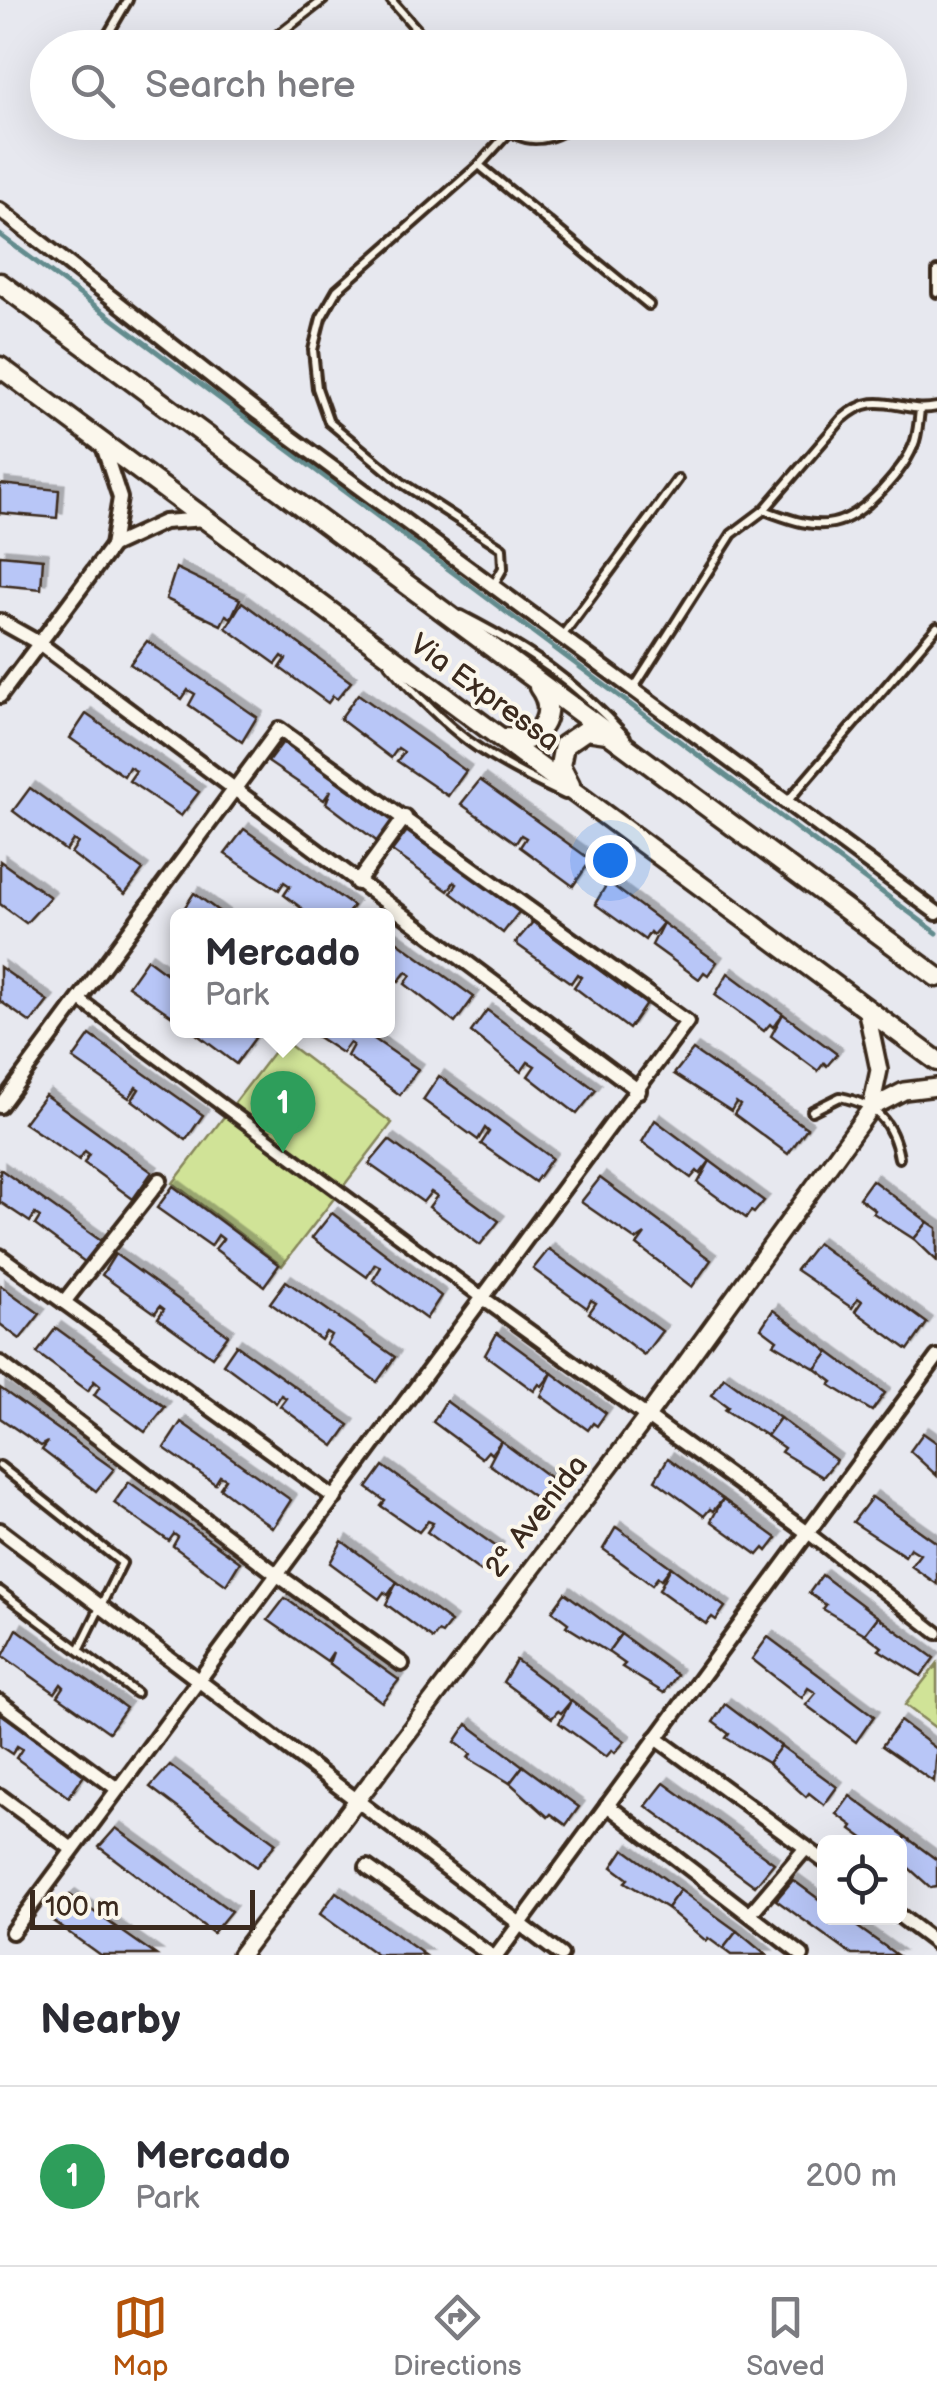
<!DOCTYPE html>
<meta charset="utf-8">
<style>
:root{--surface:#fff;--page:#f2f2f3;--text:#2b2b33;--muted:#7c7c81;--line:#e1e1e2;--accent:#b45309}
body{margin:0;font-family:"Balsamiq Sans",sans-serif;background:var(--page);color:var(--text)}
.controls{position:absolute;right:30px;bottom:30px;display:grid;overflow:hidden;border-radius:15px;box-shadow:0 10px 40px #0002}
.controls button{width:90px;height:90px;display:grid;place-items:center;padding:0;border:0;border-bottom:2px solid var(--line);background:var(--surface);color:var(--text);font:50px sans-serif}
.scale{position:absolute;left:30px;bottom:25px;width:225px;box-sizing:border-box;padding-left:10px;border:5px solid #3b2a1e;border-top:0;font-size:28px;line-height:35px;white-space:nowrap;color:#3b2a1e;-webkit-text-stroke:8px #fbf7ec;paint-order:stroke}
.you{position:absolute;left:610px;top:860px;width:35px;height:35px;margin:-25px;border:8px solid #fff;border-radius:50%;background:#1a73e8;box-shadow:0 0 0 15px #1a73e833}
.badge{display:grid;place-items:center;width:65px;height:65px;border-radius:50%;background:var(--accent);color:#fff;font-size:32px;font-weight:700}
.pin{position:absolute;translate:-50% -82px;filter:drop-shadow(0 2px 5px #0008)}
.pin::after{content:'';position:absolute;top:52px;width:35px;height:30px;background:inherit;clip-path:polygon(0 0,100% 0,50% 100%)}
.popup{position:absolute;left:170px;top:908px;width:225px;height:130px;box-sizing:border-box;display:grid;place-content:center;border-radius:15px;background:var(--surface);filter:drop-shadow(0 2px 8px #0005);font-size:32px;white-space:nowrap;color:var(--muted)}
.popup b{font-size:38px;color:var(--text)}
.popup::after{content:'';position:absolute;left:50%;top:100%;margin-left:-20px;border:20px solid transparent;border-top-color:var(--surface)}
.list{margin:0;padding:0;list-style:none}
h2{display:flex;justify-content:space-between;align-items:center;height:130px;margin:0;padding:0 40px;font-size:42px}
h2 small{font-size:32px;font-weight:400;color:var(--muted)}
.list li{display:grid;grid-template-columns:65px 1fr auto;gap:30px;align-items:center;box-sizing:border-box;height:180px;padding:0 40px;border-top:2px solid var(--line)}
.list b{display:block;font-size:38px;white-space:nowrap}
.list p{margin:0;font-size:32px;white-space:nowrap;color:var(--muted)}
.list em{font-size:32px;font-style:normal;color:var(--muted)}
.icon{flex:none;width:55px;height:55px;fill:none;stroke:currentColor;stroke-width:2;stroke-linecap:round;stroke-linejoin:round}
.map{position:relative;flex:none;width:937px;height:1955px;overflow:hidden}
.search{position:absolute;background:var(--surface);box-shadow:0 10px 40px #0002;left:30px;right:30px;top:30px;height:110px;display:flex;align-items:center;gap:25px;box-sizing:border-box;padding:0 35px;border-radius:55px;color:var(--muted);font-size:38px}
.sheet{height:310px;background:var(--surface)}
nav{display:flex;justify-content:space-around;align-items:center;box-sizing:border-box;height:140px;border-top:2px solid var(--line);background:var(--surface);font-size:28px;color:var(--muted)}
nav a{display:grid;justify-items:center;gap:5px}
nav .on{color:var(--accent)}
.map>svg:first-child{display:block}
.green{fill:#d0e397;stroke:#86865a;stroke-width:2.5}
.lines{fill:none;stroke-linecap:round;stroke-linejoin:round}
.stream{stroke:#638c8e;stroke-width:5}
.building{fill:#b8c6f7;stroke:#3b2a1e;stroke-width:2.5;filter:url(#shadow)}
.service-casing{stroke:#3b2a1e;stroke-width:14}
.pedestrian-casing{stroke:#3b2a1e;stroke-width:18}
.minor-casing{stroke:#3b2a1e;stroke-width:20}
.tertiary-casing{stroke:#3b2a1e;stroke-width:22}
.secondary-casing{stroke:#3b2a1e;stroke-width:25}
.service{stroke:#fbf7ec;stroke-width:6}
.pedestrian{stroke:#fbf7ec;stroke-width:10}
.minor{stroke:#fbf7ec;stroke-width:12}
.tertiary{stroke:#fbf7ec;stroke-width:15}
.secondary{stroke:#fbf7ec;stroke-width:18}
.labels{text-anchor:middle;stroke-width:8;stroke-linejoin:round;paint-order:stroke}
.street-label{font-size:30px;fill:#3b2a1e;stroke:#fbf7ec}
</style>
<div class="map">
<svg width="937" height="1955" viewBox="0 0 937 1955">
<defs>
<filter id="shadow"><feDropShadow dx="5.5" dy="-5.5" stdDeviation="0" flood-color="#0004"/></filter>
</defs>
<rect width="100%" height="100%" fill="#e7e8ef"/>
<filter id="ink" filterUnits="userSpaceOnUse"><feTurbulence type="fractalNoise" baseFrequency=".01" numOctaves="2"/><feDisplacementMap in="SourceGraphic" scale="20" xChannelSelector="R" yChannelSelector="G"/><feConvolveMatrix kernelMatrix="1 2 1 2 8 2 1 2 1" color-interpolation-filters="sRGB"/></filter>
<g filter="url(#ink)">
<g class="green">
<path d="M283,1040L392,1123L282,1266L173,1183Z"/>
<path d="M937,1664V1729L905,1705Z"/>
</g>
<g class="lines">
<path class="stream" d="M0,235L937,933"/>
</g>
<g class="building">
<path d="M0,484L59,490L57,518L0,513Z"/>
<path d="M0,555L43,559L41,589L0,585Z"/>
<path d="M176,568L240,599L231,618L226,615L221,625L166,599Z"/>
<path d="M242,602L351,682L337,699L333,696L328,703L280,668L286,659L282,656L276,664L226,628Z"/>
<path d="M147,641L257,717L242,742L189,705L195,694L188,690L182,699L130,664Z"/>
<path d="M358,694L466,771L448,796L397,761L404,752L398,748L391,758L340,719Z"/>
<path d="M86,714L199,792L181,816L129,781L136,771L129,767L124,776L70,738Z"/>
<path d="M286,738L396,817L379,843L326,803L331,790L324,800L268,762Z"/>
<path d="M480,780L591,860L573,886L520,847L526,838L521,835L516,843L461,804Z"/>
<path d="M30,788L143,870L125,894L71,853L78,843L73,840L66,851L13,811Z"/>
<path d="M410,827L522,908L503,933L451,893L457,884L454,882L448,891L392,851Z"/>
<path d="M244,829L353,906L346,916H312L284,895L290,886L284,882L279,890L225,854Z"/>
<path d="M0,861L50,897L26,923L0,904Z"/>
<path d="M608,882L663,923L653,935L650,932L645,940L595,904Z"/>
<path d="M194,893L225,916L178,918Z"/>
<path d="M533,922L646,1004L629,1029L574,987L581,977L577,974L571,983L515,943Z"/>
<path d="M663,923L717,962L708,975L704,972L699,979L652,945Z"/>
<path d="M388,935L474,997L455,1023L405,984L411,975L406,972L399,981L388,973Z"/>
<path d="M147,959L178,982V1020L128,986Z"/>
<path d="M0,967L48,1001L31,1023L0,1001Z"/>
<path d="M728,973L783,1014L773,1027L770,1024L764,1031L715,995Z"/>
<path d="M487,1010L596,1090L577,1114L528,1076L535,1066L528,1062L521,1072L471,1032Z"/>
<path d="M783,1014L837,1054L827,1066L824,1063L818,1071L771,1036Z"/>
<path d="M191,1030H244L255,1038L236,1064Z"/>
<path d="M307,1030H361L418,1069L400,1095L347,1056L353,1045L349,1043L342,1053Z"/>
<path d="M90,1035L203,1115L186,1140L132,1100L139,1089L136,1087L129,1098L73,1059Z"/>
<path d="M693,1050L807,1128L788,1154L734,1114L740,1105L736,1102L731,1111L674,1074Z"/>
<path d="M439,1076L552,1158L535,1182L481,1144L489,1132L485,1128L478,1140L423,1100Z"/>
<path d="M45,1095L152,1172L133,1199L84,1163L89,1154L85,1151L79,1160L24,1123Z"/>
<path d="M655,1120L710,1161L700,1174L697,1171L691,1178L642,1142Z"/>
<path d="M389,1140L499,1221L480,1245L429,1207L437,1196L431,1192L423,1202L369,1164Z"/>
<path d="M710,1161L764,1201L754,1213L751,1211L746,1218L698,1183Z"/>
<path d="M0,1169L104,1243L89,1265L35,1225L40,1217L35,1214L30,1222L0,1202Z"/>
<path d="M600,1178L711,1260L692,1287L637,1245L645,1234L636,1240L581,1202Z"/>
<path d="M872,1180L928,1222L914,1239L873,1213L875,1210L859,1198Z"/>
<path d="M173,1186L279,1265L264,1286L215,1249L223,1239L218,1235L211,1246L157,1208Z"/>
<path d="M332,1213L441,1296L426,1319L373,1280L381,1267L375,1264L367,1277L312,1238Z"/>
<path d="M928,1222L937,1228V1261L914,1239Z"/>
<path d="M817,1243L927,1323L908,1350L855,1311L862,1301L858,1298L852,1308L796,1270Z"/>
<path d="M549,1249L662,1331L644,1355L589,1313L596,1303L591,1300L587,1308L533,1269Z"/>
<path d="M115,1254L228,1335L212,1357L158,1318L164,1309L160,1306L155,1313L102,1275Z"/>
<path d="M286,1281L395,1357L377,1382L326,1344L331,1335L326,1332L321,1340L270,1303Z"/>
<path d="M0,1285L40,1314L20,1339L0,1324Z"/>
<path d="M773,1310L829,1352L816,1369L774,1344L777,1340L761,1328Z"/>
<path d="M56,1328L165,1407L145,1432L94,1395L100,1386L94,1381L88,1391L37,1353Z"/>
<path d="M497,1333L552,1373L542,1386L539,1384L534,1391L485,1355Z"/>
<path d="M236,1345L349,1425L334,1446L280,1406L286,1398L281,1395L276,1403L223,1364Z"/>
<path d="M829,1352L885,1393L872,1411L830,1385L833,1382L816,1369Z"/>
<path d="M552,1373L606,1413L597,1426L593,1423L588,1430L541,1396Z"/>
<path d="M724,1377L780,1418L767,1436L725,1410L728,1407L712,1395Z"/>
<path d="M0,1388L114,1469L96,1491L42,1450L48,1442L41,1446L0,1418Z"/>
<path d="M446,1401L501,1441L491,1454L488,1451L482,1458L433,1422Z"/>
<path d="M780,1418L836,1460L823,1477L781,1452L784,1448L767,1436Z"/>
<path d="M181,1422L291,1500L273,1528L220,1488L226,1479L220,1476L215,1484L164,1448Z"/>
<path d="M923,1433L937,1443V1476L910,1451Z"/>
<path d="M501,1441L555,1481L545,1493L541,1491L536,1498L489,1464Z"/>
<path d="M668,1458L723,1499L713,1511L710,1509L704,1516L655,1480Z"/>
<path d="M383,1466L498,1548L480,1571L427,1532L433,1523L428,1521L419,1532L381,1506L385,1501L367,1488Z"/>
<path d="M129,1482L240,1562L226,1585L173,1546L178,1537L174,1534L169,1541L114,1503Z"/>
<path d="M872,1497L937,1543V1584L911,1566L920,1554L910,1548L905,1556L853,1522Z"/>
<path d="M723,1499L777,1538L767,1551L764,1548L758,1555L711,1521Z"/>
<path d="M616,1527L671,1567L661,1580L658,1577L652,1585L603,1549Z"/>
<path d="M342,1541L397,1582L388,1595L384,1592L379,1599L330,1563Z"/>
<path d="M671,1567L725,1607L716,1620L712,1617L706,1624L659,1590Z"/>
<path d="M822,1575L878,1617L865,1634L823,1609L826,1605L809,1593Z"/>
<path d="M397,1582L451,1622L442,1634L438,1632L433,1639L386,1604Z"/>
<path d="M565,1593L621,1634L608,1652L566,1626L568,1623L552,1611Z"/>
<path d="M285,1598L399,1680L382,1702L329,1663L333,1652L327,1661L268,1620Z"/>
<path d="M878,1617L934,1658L921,1676L879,1650L882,1647L865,1634Z"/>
<path d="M17,1629L126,1708L109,1732L58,1696L64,1687L61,1684L55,1693L3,1656Z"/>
<path d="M621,1634L677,1675L664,1693L622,1667L625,1664L608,1652Z"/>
<path d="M768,1637L874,1716L856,1742L806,1705L816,1693L808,1688L802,1698L752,1659Z"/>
<path d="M516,1660L571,1701L561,1713L558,1711L552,1718L503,1682Z"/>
<path d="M571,1701L625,1741L615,1753L612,1750L606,1757L559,1723Z"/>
<path d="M725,1704L781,1746L768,1763L726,1738L729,1734L713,1722Z"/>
<path d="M0,1713L85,1774L69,1797L16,1758L22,1749L17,1746L12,1754L0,1746Z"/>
<path d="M900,1721L937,1749L934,1782L882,1746Z"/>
<path d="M467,1724L523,1766L510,1783L468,1758L471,1754L455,1742Z"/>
<path d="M781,1746L837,1787L824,1805L809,1793L806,1797L768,1763Z"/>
<path d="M170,1765L276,1843L256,1867L150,1787Z"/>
<path d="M523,1766L579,1807L566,1825L551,1814L548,1817L510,1783Z"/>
<path d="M664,1783L774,1863L755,1886L646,1806Z"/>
<path d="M850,1796L906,1837L900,1845L869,1842L851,1829L853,1826L837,1814Z"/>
<path d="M116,1828L231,1911L213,1933L99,1847Z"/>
<path d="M906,1837L937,1860V1887L931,1888L900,1860V1845Z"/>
<path d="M624,1849L680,1890L667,1908L625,1882L628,1879L612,1867Z"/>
<path d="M793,1880L824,1903V1918H845L897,1955H852L776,1900Z"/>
<path d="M680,1890L737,1931L723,1949L708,1938L706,1941L667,1908Z"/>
<path d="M336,1892L425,1955H377L320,1914Z"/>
<path d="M70,1895L156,1955H100L50,1919Z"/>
<path d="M737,1931L766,1955H731L723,1949Z"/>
</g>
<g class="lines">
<defs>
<g id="service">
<path d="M391,0L433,48"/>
<path d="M100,48L128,0"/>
<path d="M261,48L323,0"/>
<path d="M500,122C524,148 552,141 578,122"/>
<path d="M479,165L649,305"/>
<path d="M937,271V293"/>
<path d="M764,510C787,518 809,528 833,523C863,517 906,469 915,441C918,431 919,419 920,409"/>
<path d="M494,584L503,568L502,548L402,483L329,422L317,388L313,350L321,318L337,290L479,165L509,132"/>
<path d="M461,615C529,650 574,680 626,737"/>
<path d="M562,636L678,479"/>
<path d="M389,664C450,734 481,756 565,795"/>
<path d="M632,691L732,534L764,510L842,419C879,386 898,415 937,407"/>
<path d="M786,803L937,627"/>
<path d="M812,1111L840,1097C876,1104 893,1123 899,1158"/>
<path d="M0,1466L122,1563L79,1650"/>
<path d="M0,1591L136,1693"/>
</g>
<g id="pedestrian">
<path d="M80,1000L484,1299"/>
<path d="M808,1533L937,1633"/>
</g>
<g id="minor">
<path d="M0,210L258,413L937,913"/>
<path d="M102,443L120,498L112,546"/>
<path d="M0,621L39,643L639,1091"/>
<path d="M0,696L112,546L164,522L205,519"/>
<path d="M357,883L405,817"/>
<path d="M0,1106L279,729L687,1022L12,1932"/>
<path d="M0,1256L335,1498"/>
<path d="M484,1299L808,1533"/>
<path d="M64,1302L160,1180"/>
<path d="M0,1363L275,1573L402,1664"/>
<path d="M0,1530L561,1955"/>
<path d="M0,1702L116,1788"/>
<path d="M656,1738L824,1861"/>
<path d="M0,1796L72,1849"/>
<path d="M607,1805L802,1955"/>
<path d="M367,1867L490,1955"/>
<path d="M750,1914L806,1848"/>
<path d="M900,1916L937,1944"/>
<path d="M497,1955L937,1357"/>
</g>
<g id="tertiary">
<path d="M871,1108L904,1091L937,1087"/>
<path d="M240,1955L646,1418L871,1108L879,1070L866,1008"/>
</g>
<g id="secondary">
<path d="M0,283L937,977"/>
<path d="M0,367L937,1061"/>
<path d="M502,738L528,739C549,726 553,706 539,687"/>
<path d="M570,785L560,766L564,745L586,730L607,733"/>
</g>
</defs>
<use href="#service" class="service-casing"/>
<use href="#pedestrian" class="pedestrian-casing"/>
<use href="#minor" class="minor-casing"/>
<use href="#tertiary" class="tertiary-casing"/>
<use href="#secondary" class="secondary-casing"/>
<use href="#service" class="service"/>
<use href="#pedestrian" class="pedestrian"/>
<use href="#minor" class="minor"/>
<use href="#tertiary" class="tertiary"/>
<use href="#secondary" class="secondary"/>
</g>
</g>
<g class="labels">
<g class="street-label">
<text transform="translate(485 692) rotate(36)" y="10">Via Expressa</text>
<text transform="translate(536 1516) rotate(-52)" y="10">2ª Avenida</text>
</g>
</g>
</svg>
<div class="controls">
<button><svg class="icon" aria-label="locate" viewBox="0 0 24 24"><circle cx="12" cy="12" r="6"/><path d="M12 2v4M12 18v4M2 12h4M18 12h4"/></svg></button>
</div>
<div class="scale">100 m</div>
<div class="you"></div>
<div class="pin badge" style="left:283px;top:1153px;background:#2e9e5b">1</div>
<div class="popup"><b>Mercado</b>Park</div>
<div class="search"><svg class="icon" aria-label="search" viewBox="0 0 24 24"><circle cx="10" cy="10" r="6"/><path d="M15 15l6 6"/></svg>Search here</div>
</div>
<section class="sheet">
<h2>Nearby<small></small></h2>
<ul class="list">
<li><span class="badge" style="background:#2e9e5b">1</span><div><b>Mercado</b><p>Park</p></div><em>200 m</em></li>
</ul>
</section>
<nav>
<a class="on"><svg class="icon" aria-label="map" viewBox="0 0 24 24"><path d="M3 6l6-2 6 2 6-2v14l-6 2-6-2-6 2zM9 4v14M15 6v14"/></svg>Map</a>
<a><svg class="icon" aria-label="directions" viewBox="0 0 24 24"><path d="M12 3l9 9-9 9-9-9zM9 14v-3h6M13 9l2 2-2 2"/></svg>Directions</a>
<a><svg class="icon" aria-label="saved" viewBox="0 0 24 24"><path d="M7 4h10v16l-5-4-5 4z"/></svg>Saved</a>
</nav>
